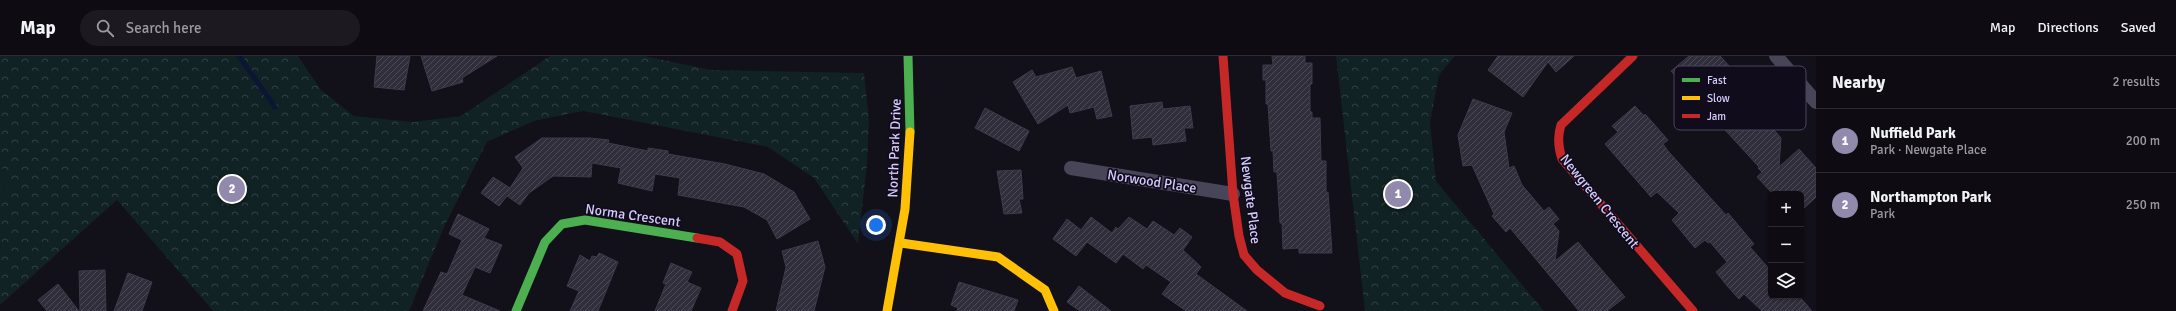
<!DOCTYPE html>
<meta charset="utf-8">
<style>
:root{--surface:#0e0c12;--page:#1c1a20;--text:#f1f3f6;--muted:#9b9b9f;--line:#2e2c32;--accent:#918aac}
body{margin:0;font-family:Signika,sans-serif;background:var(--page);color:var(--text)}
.controls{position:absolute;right:12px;bottom:12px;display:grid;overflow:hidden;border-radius:6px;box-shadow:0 1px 3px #0004}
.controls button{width:36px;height:36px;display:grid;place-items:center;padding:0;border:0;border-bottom:1px solid var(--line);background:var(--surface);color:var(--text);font:20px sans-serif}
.you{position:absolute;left:876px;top:169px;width:14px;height:14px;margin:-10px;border:3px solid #fff;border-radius:50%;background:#1a73e8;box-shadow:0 0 0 6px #1a73e833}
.badge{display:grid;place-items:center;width:26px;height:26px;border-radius:50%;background:var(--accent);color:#fff;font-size:13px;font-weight:700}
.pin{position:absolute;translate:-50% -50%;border:2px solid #fff;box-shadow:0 1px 4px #0006}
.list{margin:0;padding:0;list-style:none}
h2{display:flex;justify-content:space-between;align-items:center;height:52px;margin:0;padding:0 16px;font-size:17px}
h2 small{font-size:13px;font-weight:400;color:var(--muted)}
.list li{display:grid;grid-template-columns:26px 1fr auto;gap:12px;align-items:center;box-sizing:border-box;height:64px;padding:0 16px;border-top:1px solid var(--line)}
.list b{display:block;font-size:15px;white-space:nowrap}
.list p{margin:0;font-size:13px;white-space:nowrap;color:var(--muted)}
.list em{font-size:13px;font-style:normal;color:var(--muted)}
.icon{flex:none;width:22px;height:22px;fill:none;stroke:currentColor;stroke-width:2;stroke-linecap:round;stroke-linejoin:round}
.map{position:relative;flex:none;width:1816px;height:255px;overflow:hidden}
header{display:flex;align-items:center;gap:24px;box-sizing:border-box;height:56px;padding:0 20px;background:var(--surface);border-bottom:1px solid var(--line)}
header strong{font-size:19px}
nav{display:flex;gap:22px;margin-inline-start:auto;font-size:14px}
.search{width:280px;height:36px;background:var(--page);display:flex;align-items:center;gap:10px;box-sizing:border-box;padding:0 14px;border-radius:22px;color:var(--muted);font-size:15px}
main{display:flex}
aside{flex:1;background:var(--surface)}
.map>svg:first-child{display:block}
.park{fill:url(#park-crowns)}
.pitch{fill:#102224}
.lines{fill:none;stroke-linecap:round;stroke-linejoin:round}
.stream{stroke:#0c1634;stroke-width:5}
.building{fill:url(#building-hatch);stroke:#3f3a4c}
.street{stroke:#484559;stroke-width:14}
.fast{stroke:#4caf50;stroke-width:9}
.slow{stroke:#ffc107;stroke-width:9}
.jam{stroke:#c62828;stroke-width:9}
.labels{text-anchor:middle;stroke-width:3.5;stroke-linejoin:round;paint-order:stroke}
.street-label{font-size:14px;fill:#d5cbfc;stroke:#110c1c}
.key{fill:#110c1c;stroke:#4c455f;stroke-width:1}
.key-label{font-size:11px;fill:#d5cbfc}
</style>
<header>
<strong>Map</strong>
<div class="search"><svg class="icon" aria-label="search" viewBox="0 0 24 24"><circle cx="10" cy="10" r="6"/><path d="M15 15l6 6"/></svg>Search here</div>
<nav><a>Map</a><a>Directions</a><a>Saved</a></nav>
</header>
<main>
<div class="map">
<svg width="1816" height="255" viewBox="0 0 1816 255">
<defs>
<pattern id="park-crowns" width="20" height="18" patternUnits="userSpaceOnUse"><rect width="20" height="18" fill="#102224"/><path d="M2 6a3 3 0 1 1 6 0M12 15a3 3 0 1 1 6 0" fill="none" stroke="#324145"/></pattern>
<pattern id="building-hatch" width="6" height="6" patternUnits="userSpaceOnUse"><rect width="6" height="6" fill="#312e3b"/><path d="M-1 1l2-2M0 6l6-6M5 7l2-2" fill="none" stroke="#4e4b58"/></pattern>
</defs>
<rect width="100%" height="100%" fill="#121018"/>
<g class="park">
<path d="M0,0H298L321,34L354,60L413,66L461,60L550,0H645L711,14L864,17L869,64L867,108L858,188L814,122L768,91L583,55L534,65L487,86L444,171L409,255H213L117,144L0,249Z"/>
<path d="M1336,0H1455L1439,19L1430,67L1436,125L1544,255H1365Z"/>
</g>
<path class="pitch" d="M0,110L14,126L0,138Z"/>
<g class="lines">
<path class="stream" d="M239,0L275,51"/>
</g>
<g class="building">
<path d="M377,0H410L404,34L374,31Z"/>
<path d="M421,0H497L462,22L463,26L432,35Z"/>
<path d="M1272,0H1305V7H1312V28H1310V56H1312V62H1320L1321,105H1326V137L1328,136L1332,197H1299V192L1283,193L1282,167H1280L1277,116H1274L1273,95H1271L1268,48H1266V24H1263V9H1273Z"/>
<path d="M1498,0H1574L1556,16L1548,6L1523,41L1488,14Z"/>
<path d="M1689,0H1720L1745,27L1743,29L1768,57L1780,69L1774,74L1781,82L1779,111L1799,93L1816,112V141L1801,155V138H1773L1757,121L1762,116L1758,112L1759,111L1671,15Z"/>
<path d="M1072,11L1076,22L1101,15L1112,60L1097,63L1094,51L1070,57L1068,49L1038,68L1013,26L1032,14L1036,21Z"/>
<path d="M1473,43L1512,57L1504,76L1509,112L1514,110L1522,129L1544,155L1549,151L1559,163L1553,168L1559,175L1555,205L1578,186L1625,241L1607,255H1579L1510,172L1506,176L1492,160L1494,158L1472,109L1463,110L1458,79Z"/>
<path d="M1162,46L1163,53L1190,50L1193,72H1184L1186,85L1153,89L1152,81L1133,83L1130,50Z"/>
<path d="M1635,50L1644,60L1645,58L1668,84L1663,88L1668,95L1726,159L1728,157L1754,188L1750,191L1771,215V240H1799L1812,255H1762L1744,238L1739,243L1728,231L1716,216L1727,206L1710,186L1708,187L1705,184L1695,192L1672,164L1679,157L1657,136L1651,141L1605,88L1618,76L1612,70Z"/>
<path d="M985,52L1029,75L1019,95L975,72Z"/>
<path d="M542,82H590L609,84L608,87L648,95V92L668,95V98L725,108L764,118L794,136L810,163L777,183L767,164L744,151L678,139L680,122L655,118L652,135L618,127L621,112L592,107L591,121L553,120L529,137L520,149L507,140L499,150L481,137L493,121L510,132L523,112L515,101Z"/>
<path d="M1021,114L1023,143H1019L1022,157L1004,158L997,115Z"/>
<path d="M458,158L489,173L484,182L502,189L490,217L475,211L462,239L500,255H423L441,216L447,218L462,184L449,178Z"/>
<path d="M1091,161L1112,177L1116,171L1118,173L1129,161L1147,173L1153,165L1174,179L1180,172L1192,181L1183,194L1201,211L1196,218L1247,255H1186L1162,238L1171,226L1146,209L1143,213L1123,198L1116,207L1087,186L1076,200L1053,183L1067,163L1081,174Z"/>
<path d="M818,185L825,211L814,255H776L786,211L782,195Z"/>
<path d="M599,197L618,206L598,255H570L579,235L567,230L580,199L590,205L592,200L597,201Z"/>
<path d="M671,207L692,216L687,226L701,232L691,255H655L666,228L663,227Z"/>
<path d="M105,214L106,255H80L79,215Z"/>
<path d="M128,217L152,226L142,255H114Z"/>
<path d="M959,226L1018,244L1014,255H957L958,252L951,249Z"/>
<path d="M58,228L79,255H47L38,244Z"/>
<path d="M1079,230L1111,255H1080L1067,246Z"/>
</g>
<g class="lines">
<g class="street">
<path d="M1776,0L1816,46"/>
<path d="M1071,112L1233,138"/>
</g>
<g class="fast">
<path d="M908,0L910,76"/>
<path d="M516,255L545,186L562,168L585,164L697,182"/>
</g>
<g class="slow">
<path d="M901,187L998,201L1045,234L1054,255"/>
<path d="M887,255L905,153L910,76"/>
</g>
<g class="jam">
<path d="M1223,0L1233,138L1239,180L1244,199L1257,214L1285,237L1320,250"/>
<path d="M1633,0L1561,69C1557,81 1558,91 1562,103L1693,255"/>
<path d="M697,182L720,186L737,198L743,225L732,255"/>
</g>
</g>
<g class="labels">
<g class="street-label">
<text transform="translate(894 92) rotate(-88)" y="5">North Park Drive</text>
<text transform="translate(1152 125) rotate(9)" y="5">Norwood Place</text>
<text transform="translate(1251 144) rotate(83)" y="5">Newgate Place</text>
<text transform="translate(1600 145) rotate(51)" y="5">Newgreen Crescent</text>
<text transform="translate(633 159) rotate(8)" y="5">Norma Crescent</text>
</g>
</g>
<rect x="1674" y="10" width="132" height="64" rx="6" class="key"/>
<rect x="1682" y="22" width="18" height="4" fill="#4caf50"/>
<rect x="1682" y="40" width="18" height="4" fill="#ffc107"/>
<rect x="1682" y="58" width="18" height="4" fill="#c62828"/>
<g class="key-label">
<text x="1707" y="28">Fast</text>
<text x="1707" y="46">Slow</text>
<text x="1707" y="64">Jam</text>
</g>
</svg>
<div class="controls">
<button>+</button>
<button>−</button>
<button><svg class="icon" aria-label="layers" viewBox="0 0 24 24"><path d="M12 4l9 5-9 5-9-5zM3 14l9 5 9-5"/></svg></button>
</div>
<div class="you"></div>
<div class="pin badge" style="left:1398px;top:138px">1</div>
<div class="pin badge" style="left:232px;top:133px">2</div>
</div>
<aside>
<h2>Nearby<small>2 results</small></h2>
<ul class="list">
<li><span class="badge">1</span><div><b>Nuffield Park</b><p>Park · Newgate Place</p></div><em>200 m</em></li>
<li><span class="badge">2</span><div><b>Northampton Park</b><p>Park</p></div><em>250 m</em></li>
</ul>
</aside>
</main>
